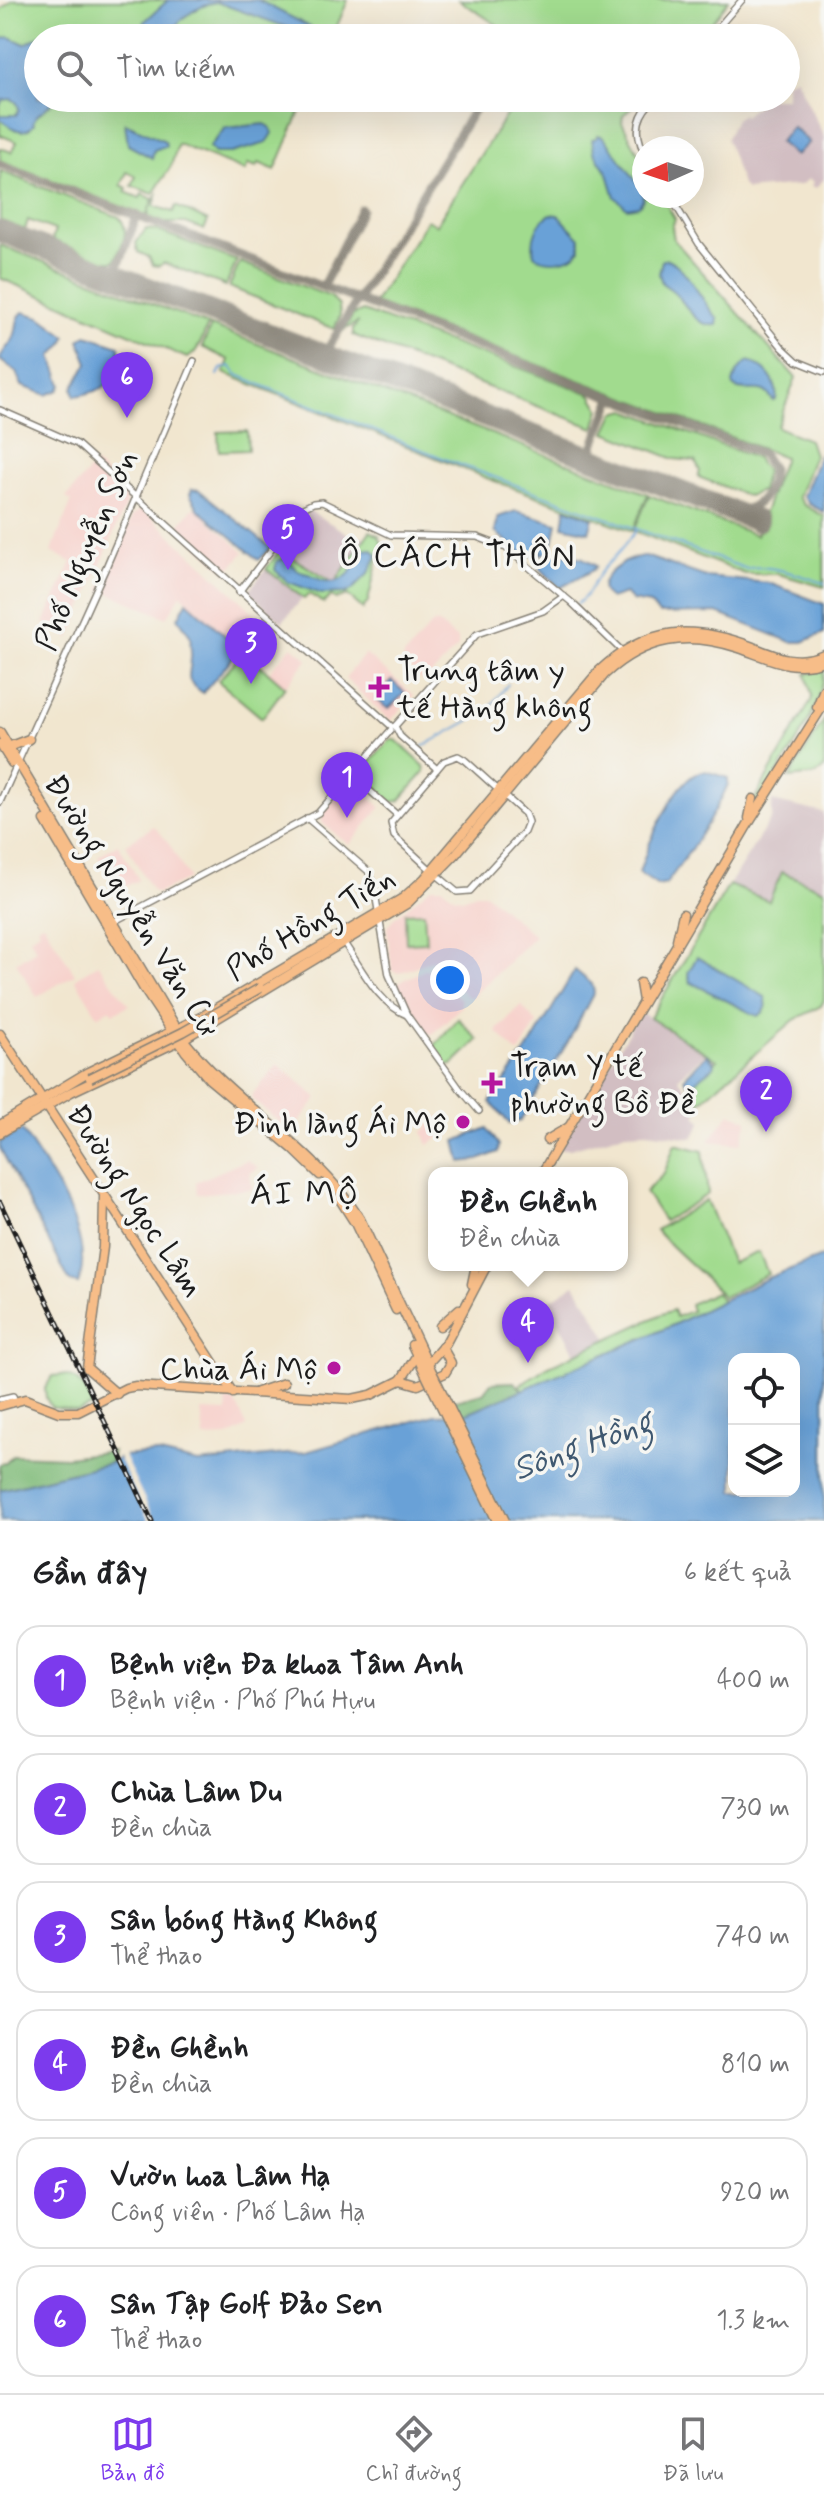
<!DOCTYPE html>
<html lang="vi">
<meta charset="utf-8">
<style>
:root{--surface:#fff;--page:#f6f6f6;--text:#202124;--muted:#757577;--line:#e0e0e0;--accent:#7c3aed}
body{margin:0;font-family:Mynerve,sans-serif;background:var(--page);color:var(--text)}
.controls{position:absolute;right:24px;bottom:24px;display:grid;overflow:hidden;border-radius:16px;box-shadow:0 8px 32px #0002}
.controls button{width:72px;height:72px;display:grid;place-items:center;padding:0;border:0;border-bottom:2px solid var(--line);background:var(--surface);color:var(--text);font:40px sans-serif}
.compass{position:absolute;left:632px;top:136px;width:72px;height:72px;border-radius:50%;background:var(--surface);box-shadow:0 8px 32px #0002;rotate:267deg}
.you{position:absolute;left:450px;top:980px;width:28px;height:28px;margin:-20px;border:6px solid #fff;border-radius:50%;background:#1a73e8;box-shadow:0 0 0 12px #1a73e833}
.badge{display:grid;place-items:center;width:52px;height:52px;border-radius:50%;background:var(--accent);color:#fff;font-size:26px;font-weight:700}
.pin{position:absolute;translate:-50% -66px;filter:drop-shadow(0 2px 4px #0008)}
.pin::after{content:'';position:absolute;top:42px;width:28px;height:24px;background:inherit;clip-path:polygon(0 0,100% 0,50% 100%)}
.popup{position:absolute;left:428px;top:1167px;width:200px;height:104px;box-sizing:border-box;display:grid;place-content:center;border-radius:16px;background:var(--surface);filter:drop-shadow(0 2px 6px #0005);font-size:26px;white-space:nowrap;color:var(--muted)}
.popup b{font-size:30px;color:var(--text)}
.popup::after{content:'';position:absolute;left:50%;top:100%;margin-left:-16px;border:16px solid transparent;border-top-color:var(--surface)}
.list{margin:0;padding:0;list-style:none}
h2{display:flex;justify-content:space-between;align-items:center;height:104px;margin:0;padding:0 32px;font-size:34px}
h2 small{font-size:26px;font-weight:400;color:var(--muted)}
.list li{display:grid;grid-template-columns:52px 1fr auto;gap:24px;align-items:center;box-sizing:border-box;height:112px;margin:0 16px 16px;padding:0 16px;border:2px solid var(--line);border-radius:24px}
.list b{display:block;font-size:30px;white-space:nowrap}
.list p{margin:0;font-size:26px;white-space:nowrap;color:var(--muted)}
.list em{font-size:26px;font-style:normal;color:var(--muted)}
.icon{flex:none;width:44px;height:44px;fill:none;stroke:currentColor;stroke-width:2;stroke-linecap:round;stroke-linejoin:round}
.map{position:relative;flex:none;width:824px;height:1521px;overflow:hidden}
.search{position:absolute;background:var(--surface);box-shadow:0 8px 32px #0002;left:24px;right:24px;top:24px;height:88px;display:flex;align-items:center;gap:20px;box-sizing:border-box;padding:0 28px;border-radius:44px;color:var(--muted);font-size:30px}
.sheet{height:872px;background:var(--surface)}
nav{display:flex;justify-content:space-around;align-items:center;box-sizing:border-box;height:112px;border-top:2px solid var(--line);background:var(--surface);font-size:22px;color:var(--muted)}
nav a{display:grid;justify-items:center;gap:4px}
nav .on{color:var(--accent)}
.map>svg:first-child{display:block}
.built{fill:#f7d0ca}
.industrial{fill:#d2bec2}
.green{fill:#a1db8e;stroke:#5e7c55;stroke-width:2}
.forest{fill:#80bb79;stroke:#4e6c4a;stroke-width:2}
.water{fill:#69a1d7;stroke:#425e7a;stroke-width:2;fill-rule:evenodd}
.pier{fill:#f1e6cf}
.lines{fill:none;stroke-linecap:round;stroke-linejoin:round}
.stream{stroke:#69a1d7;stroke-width:2}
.taxiway{stroke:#868176;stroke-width:9}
.runway{stroke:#868176;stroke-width:22}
.minor-casing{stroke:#868176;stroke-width:8}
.major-casing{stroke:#868176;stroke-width:11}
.minor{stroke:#fff;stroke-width:5}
.major{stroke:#f7bd88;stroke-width:8}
.rail-casing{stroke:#1c1c1c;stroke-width:5}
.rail{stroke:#f6f6f2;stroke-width:2;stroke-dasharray:6;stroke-linecap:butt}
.major-bridge-casing{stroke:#868176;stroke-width:11;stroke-linecap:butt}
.major-bridge{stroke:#f7bd88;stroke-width:8}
.poi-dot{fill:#b5179e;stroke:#f6f6f2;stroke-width:3}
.labels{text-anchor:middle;stroke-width:7;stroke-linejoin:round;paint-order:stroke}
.street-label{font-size:32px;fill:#1c1c1c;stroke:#f6f6f2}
.poi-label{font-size:32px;fill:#1c1c1c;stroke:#f6f6f2;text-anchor:start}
.neighbourhood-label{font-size:34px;letter-spacing:2px;fill:#1c1c1c;stroke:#f6f6f2}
.water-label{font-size:34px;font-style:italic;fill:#3f5870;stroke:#f6f6f2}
</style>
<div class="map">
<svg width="824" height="1521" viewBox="0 0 824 1521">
<rect width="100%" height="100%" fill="#f6f6f2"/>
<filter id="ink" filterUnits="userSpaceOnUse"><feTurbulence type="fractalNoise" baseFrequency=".0125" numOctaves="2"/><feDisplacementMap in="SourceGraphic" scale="16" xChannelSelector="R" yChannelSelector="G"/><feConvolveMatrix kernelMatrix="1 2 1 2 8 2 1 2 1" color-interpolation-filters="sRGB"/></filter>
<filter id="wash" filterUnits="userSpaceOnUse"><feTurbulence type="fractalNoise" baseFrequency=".006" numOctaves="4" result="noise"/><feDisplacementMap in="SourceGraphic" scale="32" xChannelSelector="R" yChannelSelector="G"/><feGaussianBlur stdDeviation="1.8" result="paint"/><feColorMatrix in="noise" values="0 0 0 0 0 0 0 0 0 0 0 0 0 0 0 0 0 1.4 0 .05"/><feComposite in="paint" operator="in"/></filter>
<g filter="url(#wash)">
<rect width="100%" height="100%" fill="#f1e6cf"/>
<g class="built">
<path d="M95,464L125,491L126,504L70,638L44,623L72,562L51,552L72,501L66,498Z"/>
<path d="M194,507L244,552L227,572L177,527Z"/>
<path d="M139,511H145L264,622L241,648L181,594L167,618L100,589L133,515Z"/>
<path d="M438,623L458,640V647L427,679L421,680L403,662L404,656L432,624Z"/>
<path d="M292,646L308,659L285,687L268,673Z"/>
<path d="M365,654L414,695L390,721L345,678Z"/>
<path d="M347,785H355L381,807L349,845L322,823V813Z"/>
<path d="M154,826L168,842L189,879L158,893L152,891L126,844Z"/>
<path d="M118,844L139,880L118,890L98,856Z"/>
<path d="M431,887H442L455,897L464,898L476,893H485L535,936L472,997L467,996L432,960L399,973L392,971L387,929L392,920Z"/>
<path d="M43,923L75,974L37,997L16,962L36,950L30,937L40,931L37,926Z"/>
<path d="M98,964L129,1005L114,1013L110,1009L98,1016L75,979Z"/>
<path d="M425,970L433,971L461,1000V1007L432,1034L427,1033L395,984Z"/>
<path d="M521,1005L537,1023L520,1052L517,1053L496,1031Z"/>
<path d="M278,1064L318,1098L291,1132L252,1099V1095Z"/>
<path d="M730,1113L748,1120L741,1144L709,1141Z"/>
<path d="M439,1116L450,1130L428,1145L423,1132Z"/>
<path d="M247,1160L258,1168L250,1173L252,1189L197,1194L196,1182Z"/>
<path d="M226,1400L235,1401L247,1427L228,1437L204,1438L201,1411L227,1412Z"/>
</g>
<g class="industrial">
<path d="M796,78L824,137V179L816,188L811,186L813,182L809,179L800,185L746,190L742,185L726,139L735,119L742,114L744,116L766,98H786V82Z"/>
<path d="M310,511L358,540L361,536L364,538L359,546L360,549L336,581L331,583L280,550L306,513Z"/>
<path d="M266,569L303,598L282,622L251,594L250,589Z"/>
<path d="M772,801L824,813V890L782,872L769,901L729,885L772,817Z"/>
<path d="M640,1012L707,1052L678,1078L701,1105L696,1116L702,1121L693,1138L647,1132L626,1133L570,1149H560Z"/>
<path d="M575,1284L609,1341L576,1355L548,1302Z"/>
</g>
<g class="green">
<path d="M13,0H348L332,38H38V98H306L275,170L259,163L257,167L248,164L245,171L178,144L171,166L153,194L132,186L136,176L127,172L121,185L127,188L125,192L140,198L142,194L153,199L146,217L0,162V148L12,152L17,142L0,135V10Z"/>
<path d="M459,0H729L700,38H517Z"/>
<path d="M517,98H644L623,115L622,122L644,164V196H662L675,219L672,227L674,240L796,378L777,427L809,440L814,455L798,497L804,505L824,516V587L778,574H745L634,531L649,495L756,535L784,457L374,303L427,220L436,225Z"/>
<path d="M0,171L119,217C131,231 122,244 116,258L114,261H104L52,240L55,230L28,220L25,230L0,221Z"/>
<path d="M158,192L154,206L173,212L176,206L208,221L204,230L186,223H165L148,218L149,209Z"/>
<path d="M146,229L156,230L237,261L226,286L164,263L159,266L153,265L149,257L138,252L136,243Z"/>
<path d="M0,245L208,325C203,336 198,354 187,358L0,278Z"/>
<path d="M240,262L331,297L339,306L340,316L334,329L229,287Z"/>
<path d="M363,311L591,394L600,409L594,428L353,335V329L358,322L344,330L353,315Z"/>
<path d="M211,326L648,494L633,531L489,479L224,373L229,360L202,347Z"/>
<path d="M626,410L756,458L766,471L761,491L748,496L698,477L700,471L695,461L674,459L606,432L615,413Z"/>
<path d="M247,431L248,450L219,451L218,432Z"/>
<path d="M370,531L379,536L382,543L368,601L363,609L347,595L336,599L331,596L324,603L309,594L304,599L266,569L280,550L332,582L336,581Z"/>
<path d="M244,651L285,687L262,718L218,681Z"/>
<path d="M824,670C824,710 775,775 754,810L755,798L811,701L812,696L806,674Z"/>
<path d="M824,720V768L815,775L789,778Z"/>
<path d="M390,740H396L424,766L425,772L399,801L391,802L363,776V769Z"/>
<path d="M782,872L824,890V1000L821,1006L794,1020L700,1102L689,1089L717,1060L650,1018L729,885L769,901Z"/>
<path d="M424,912L426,942L406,943L405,913Z"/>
<path d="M458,1018L478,1040L452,1065L446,1066L433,1047Z"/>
<path d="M675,1144L703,1151L708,1194L664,1221L645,1192L664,1174Z"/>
<path d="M706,1200L732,1263L759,1252L768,1274L723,1297C703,1272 677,1255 656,1230Z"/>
<path d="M716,1292L722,1301L669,1327L522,1390L520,1385L547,1367L662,1314L673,1310L676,1317L692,1311L690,1304Z"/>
<path d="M62,1375C80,1377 86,1390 93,1405L78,1412L51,1407L46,1398L45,1388L53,1376Z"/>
</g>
<g class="forest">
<path d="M514,1382L522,1390L465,1414H457L451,1401L483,1393L491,1383Z"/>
<path d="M113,1451L111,1463L0,1490V1464L6,1463L13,1455L67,1457Z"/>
</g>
<g class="water">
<path d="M168,0H258L324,34L321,38H317L216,2C200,6 171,20 173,38H138L143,31L145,21Z"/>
<path d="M60,24L69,25L65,38H38V98H55C50,108 42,109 36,117C29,125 39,120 30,128C21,136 8,125 0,119V115H16L19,109L17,103L12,99L3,100L0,105V39L10,37L25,44Z"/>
<path d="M125,123L165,141L166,146L154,150L152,158L128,145Z"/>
<path d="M265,124L270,127L273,133L267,143L231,153H215L209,147L225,128Z"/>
<path d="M792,127L809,142L795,156L779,142Z"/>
<path d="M598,135L604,137L642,189L643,199L639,206L627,208L615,197L608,174L594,152L592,139L597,138Z"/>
<path d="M551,214L558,215L580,238V249C572,262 546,265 534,255C531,239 536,222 551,214Z"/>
<path d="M667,259C687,266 702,303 718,319L717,325C696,327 689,309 677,295C673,290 667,287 662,283L659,274L662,260Z"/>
<path d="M23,312L40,317L66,336L63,344L52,356L62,385L59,390L47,395L22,386L16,372L0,360C2,350 10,346 14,337C18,327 15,319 23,312Z"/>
<path d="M87,335L119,346C125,379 104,392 75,396L73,388L88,363L79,340Z"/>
<path d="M748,361C765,366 779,382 776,400L773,401C763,382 751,394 735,388L733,384C735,374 740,367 748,361Z"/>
<path d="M824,451V512L809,504L803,496L819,456Z"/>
<path d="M192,489L199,490L271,548L259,560L199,510L190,494Z"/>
<path d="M566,508L593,518L589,532L563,526Z"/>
<path d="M516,511L557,523L551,552L542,554V542H538L540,554L526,556L495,532L498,517Z"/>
<path d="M372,549L377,555L369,573L352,590L346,593L321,594L288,582L275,570L277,561L286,558C292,561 293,568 299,571C303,574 307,573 311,575C338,592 353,575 363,550Z"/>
<path d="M557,553L583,558L596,566L593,570L560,588L536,564L538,561Z"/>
<path d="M645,556L706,577L769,583L824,604V633L803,642H791L717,613L659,614L650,604L632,601L625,594L610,599C585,583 627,556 645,556Z"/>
<path d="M187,601L240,649L203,693C183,679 190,679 191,658C192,650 189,645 191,637L178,618Z"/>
<path d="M392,681L405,693L388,709L376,699Z"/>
<path d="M705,771L728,778V784C713,819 689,853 666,884L658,886L639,873C647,847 676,773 705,771Z"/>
<path d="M697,957L765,997C768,1006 767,1011 758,1016L753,1014L690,982L688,973Z"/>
<path d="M575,970L592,984L594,992L569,1040L520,1121L509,1123L490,1102L530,1046Z"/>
<path d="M707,1054L715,1063L714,1067L690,1086L684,1078Z"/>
<path d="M487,1128L499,1145L498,1152L479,1160L461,1162L456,1141Z"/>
<path d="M22,1130C47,1169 97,1236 78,1284L70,1282L0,1148V1142Z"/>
<path d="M824,1256V1521H0V1490L111,1463L122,1456L156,1453L198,1463L306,1452L435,1415L465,1414L669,1327L770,1277ZM734,1359H794V1491H734Z"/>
</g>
<path class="pier" d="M122,1452L155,1521H149L117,1455Z"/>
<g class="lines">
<g class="stream">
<path d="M218,375L221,369L230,366L238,375L266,387L450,461L747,569C764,562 806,577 824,583"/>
<path d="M577,604C592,593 592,581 604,568C616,556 627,543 637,529"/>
<path d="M422,747L487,711L508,684"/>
</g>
<g class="taxiway">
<path d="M0,164L762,454L772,469C770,495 758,511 732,511"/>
<path d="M115,275L137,215"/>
<path d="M323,286L361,209"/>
<path d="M324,355L481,98"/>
<path d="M589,457L613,398"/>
</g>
<path class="runway" d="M0,231L757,521"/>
</g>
</g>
<g filter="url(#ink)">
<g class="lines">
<defs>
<g id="minor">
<path d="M709,38L742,0"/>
<path d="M644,152C633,130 638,113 656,98"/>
<path d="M670,196L699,244L782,347L797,361L824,372"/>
<path d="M0,410L77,444L391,726"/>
<path d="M239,592L303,508L313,503L322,502L391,535L477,537L506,548L571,602L625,654"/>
<path d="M395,726L477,634L543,611L564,596"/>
<path d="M395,726L400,736L437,769"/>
<path d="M351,774L396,814"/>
<path d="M0,802L107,565L194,361"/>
<path d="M307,818L368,871L373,881L389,975L407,1015"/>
<path d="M431,870L394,836L391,823L444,761L458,756L465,760L525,814L528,822L524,832L470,891L457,892L437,875"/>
<path d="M113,922L318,813L391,730"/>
<path d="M344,943C361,967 378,1004 407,1015L460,1089L479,1111"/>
<path d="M0,1399L13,1396L15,1401"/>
</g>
<g id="major">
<path d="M817,707L824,689"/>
<path d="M0,732L183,1039C236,1106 314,1146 360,1219L431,1370"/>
<path d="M0,744L12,763"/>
<path d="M8,747L29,739"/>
<path d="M749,818L753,799"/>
<path d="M45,820L144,989L186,1052L209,1079L293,1149L320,1175"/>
<path d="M677,940L683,914"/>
<path d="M640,983L643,1001"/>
<path d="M0,1034L233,1393"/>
<path d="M0,1125L88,1072L201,1017L403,898L424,879L599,671C647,626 692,624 753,647C777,657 798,666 824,654"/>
<path d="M0,1133L71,1092L183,1039L408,903L455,855L605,674C645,637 688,631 739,648C769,658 792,672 824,661"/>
<path d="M547,1140L569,1127"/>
<path d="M542,1173L747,826L824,704"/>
<path d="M104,1197L103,1247L87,1368L117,1394"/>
<path d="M339,1198L355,1223L396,1310"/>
<path d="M472,1284L476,1265"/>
<path d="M440,1326L459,1309"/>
<path d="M412,1345L425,1373"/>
<path d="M428,1363L446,1343L487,1265"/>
<path d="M401,1380L418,1385L445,1373L451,1363L442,1347"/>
<path d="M401,1380L417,1355"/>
<path d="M257,1392L284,1383"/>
<path d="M0,1406L25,1399L59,1412H78L126,1388L136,1386L352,1399L371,1395L401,1380"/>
</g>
</defs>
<use href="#minor" class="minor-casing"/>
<use href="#major" class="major-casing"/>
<use href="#minor" class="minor"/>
<use href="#major" class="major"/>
<defs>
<path id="rail" d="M0,1202L152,1521"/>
</defs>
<use href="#rail" class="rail-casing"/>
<use href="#rail" class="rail"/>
<defs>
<g id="major-bridge">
<path d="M90,1078L183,1032L260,988"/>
<path d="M431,1370L505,1521"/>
<path d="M425,1373L497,1521"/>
</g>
</defs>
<use href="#major-bridge" class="major-bridge-casing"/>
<use href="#major-bridge" class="major-bridge"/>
</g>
</g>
<g class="poi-dot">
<path d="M375 675h8v8h8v8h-8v8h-8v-8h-8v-8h8z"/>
<path d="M488 1071h8v8h8v8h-8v8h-8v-8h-8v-8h8z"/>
<circle cx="463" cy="1122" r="8"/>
<circle cx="334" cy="1368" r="8"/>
</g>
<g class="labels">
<g class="street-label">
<text transform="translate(85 550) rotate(-67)" y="11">Phố Nguyễn Sơn</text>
<text transform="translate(133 905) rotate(58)" y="11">Đường Nguyễn Văn Cừ</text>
<text transform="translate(310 923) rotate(-31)" y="11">Phố Hồng Tiến</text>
<text transform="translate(136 1200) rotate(57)" y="11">Đường Ngọc Lâm</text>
</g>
<g class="poi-label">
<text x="397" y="680">Trung tâm y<tspan x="397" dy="37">tế Hàng không</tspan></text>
<text x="510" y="1076">Trạm Y tế<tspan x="510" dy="37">phường Bồ Đề</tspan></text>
<text x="447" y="1133" text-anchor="end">Đình làng Ái Mộ</text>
<text x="318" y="1379" text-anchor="end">Chùa Ái Mộ</text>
</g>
<g class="neighbourhood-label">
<text x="458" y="566">Ô CÁCH THÔN</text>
<text x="305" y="1204">ÁI MỘ</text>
</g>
<g class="water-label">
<text transform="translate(582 1444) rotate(-20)" y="12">Sông Hồng</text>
</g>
</g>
</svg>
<div class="controls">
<button><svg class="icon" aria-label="locate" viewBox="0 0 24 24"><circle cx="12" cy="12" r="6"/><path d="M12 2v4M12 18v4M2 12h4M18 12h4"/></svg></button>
<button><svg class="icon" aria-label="layers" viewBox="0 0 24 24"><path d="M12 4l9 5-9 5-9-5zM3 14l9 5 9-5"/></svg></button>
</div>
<svg class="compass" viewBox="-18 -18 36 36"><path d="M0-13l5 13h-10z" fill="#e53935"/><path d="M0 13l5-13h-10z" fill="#757577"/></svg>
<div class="you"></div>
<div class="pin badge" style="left:347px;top:818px">1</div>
<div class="pin badge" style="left:766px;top:1132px">2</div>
<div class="pin badge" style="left:251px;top:684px">3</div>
<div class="pin badge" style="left:528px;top:1363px">4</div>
<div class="popup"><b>Đền Ghềnh</b>Đền chùa</div>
<div class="pin badge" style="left:288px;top:570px">5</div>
<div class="pin badge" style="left:127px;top:418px">6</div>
<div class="search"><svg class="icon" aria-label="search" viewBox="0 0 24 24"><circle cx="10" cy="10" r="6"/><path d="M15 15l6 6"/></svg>Tìm kiếm</div>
</div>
<section class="sheet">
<h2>Gần đây<small>6 kết quả</small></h2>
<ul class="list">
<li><span class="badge">1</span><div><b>Bệnh viện Đa khoa Tâm Anh</b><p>Bệnh viện · Phố Phú Hựu</p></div><em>400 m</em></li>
<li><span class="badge">2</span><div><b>Chùa Lâm Du</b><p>Đền chùa</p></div><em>730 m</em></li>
<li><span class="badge">3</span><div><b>Sân bóng Hàng Không</b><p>Thể thao</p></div><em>740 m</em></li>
<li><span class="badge">4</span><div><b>Đền Ghềnh</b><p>Đền chùa</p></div><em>810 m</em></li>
<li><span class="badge">5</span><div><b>Vườn hoa Lâm Hạ</b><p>Công viên · Phố Lâm Hạ</p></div><em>920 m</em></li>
<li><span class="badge">6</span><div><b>Sân Tập Golf Đảo Sen</b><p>Thể thao</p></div><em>1.3 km</em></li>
</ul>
</section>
<nav>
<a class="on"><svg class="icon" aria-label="map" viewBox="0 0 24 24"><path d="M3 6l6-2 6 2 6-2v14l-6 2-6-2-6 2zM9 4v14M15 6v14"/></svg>Bản đồ</a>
<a><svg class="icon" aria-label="directions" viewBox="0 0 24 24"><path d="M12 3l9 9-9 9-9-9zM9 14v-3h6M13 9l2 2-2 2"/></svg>Chỉ đường</a>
<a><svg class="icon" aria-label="saved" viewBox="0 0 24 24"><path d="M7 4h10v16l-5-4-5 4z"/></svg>Đã lưu</a>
</nav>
